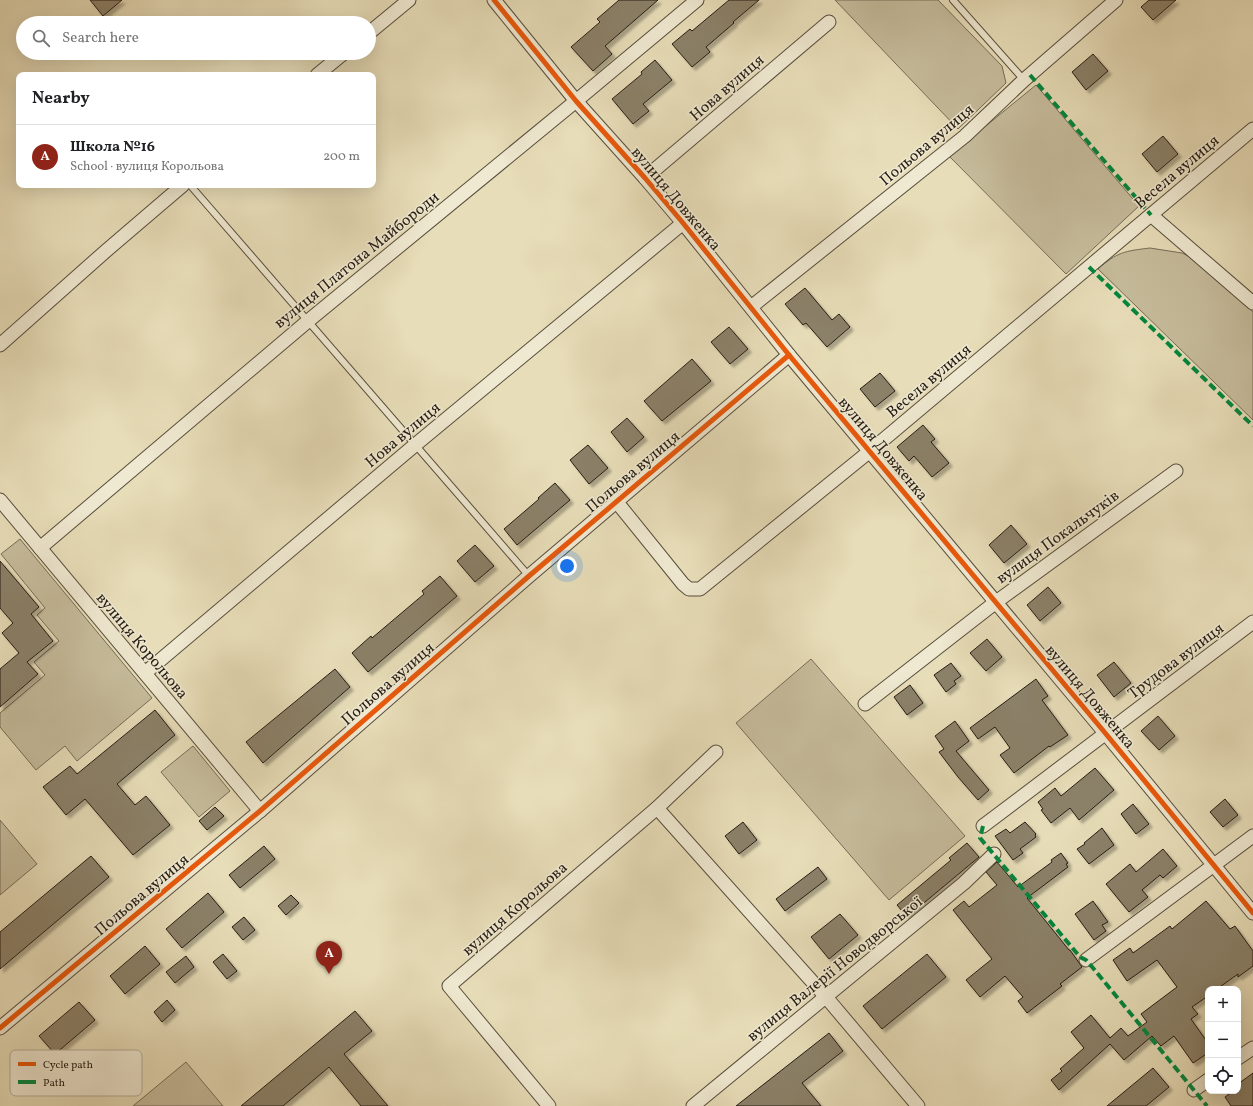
<!DOCTYPE html>
<meta charset="utf-8">
<style>
:root{--surface:#fff;--page:#f2f2f2;--text:#202124;--muted:#757577;--line:#e0e0e0;--accent:#8f2418}
body{margin:0;font-family:Vollkorn,serif;background:var(--page);color:var(--text)}
.controls{position:absolute;right:12px;bottom:12px;display:grid;overflow:hidden;border-radius:8px;box-shadow:0 4px 16px #0002}
.controls button{width:36px;height:36px;display:grid;place-items:center;padding:0;border:0;border-bottom:1px solid var(--line);background:var(--surface);color:var(--text);font:20px sans-serif}
.you{position:absolute;left:567px;top:566px;width:14px;height:14px;margin:-10px;border:3px solid #fff;border-radius:50%;background:#1a73e8;box-shadow:0 0 0 6px #1a73e833}
.badge{display:grid;place-items:center;width:26px;height:26px;border-radius:50%;background:var(--accent);color:#fff;font-size:13px;font-weight:700}
.pin{position:absolute;translate:-50% -33px;filter:drop-shadow(0 1px 2px #0008)}
.pin::after{content:'';position:absolute;top:21px;width:14px;height:12px;background:inherit;clip-path:polygon(0 0,100% 0,50% 100%)}
.list{margin:0;padding:0;list-style:none}
h2{display:flex;justify-content:space-between;align-items:center;height:52px;margin:0;padding:0 16px;font-size:17px}
h2 small{font-size:13px;font-weight:400;color:var(--muted)}
.list li{display:grid;grid-template-columns:26px 1fr auto;gap:12px;align-items:center;box-sizing:border-box;height:64px;padding:0 16px;border-top:1px solid var(--line)}
.list b{display:block;font-size:15px;white-space:nowrap}
.list p{margin:0;font-size:13px;white-space:nowrap;color:var(--muted)}
.list em{font-size:13px;font-style:normal;color:var(--muted)}
.icon{flex:none;width:22px;height:22px;fill:none;stroke:currentColor;stroke-width:2;stroke-linecap:round;stroke-linejoin:round}
.map{position:relative;flex:none;width:1253px;height:1106px;overflow:hidden}
.search{position:absolute;background:var(--surface);box-shadow:0 4px 16px #0002;left:16px;top:16px;width:360px;height:44px;display:flex;align-items:center;gap:10px;box-sizing:border-box;padding:0 14px;border-radius:22px;color:var(--muted);font-size:15px}
.panel{position:absolute;background:var(--surface);box-shadow:0 4px 16px #0002;left:16px;top:72px;width:360px;height:116px;border-radius:8px}
.map>svg:first-child{display:block}
.green{fill:#c6bc9c;stroke:#766c58}
.building{fill:#8b8169;stroke:#271d13;filter:url(#shadow)}
.lines{fill:none;stroke-linecap:round;stroke-linejoin:round}
.lane-casing{stroke:#574d3c;stroke-width:8}
.street-casing{stroke:#574d3c;stroke-width:15}
.lane{stroke:#efe9d1;stroke-width:6}
.street{stroke:#efe9d1;stroke-width:13}
.quiet{stroke:#00873e;stroke-width:4;stroke-dasharray:8 4;stroke-linecap:butt}
.cycleway-casing{stroke:#efe9d1;stroke-width:8}
.cycleway{stroke:#e8590c;stroke-width:5}
.labels{text-anchor:middle;stroke-width:3;stroke-linejoin:round;paint-order:stroke}
.street-label{font-size:16px;fill:#271d13;stroke:#efe9d1}
.key{fill:#efe9d1;stroke:#b3ac98;stroke-width:1}
.key-label{font-size:11px;fill:#271d13}
</style>
<div class="map">
<svg width="1253" height="1106" viewBox="0 0 1253 1106">
<defs>
<filter id="shadow"><feDropShadow dx="3.5" dy="3.5" stdDeviation="1" flood-color="#0004"/></filter>
</defs>
<rect width="100%" height="100%" fill="#e7ddb8"/>
<filter id="stains"><feTurbulence type="fractalNoise" baseFrequency=".005" numOctaves="4"/><feColorMatrix values="0 0 0 0 .2 0 0 0 0 .09 0 0 0 0 .02 0 0 0 .5 -.17"/></filter>
<radialGradient id="worn" r=".72"><stop offset=".6" stop-color="#630" stop-opacity="0"/><stop offset="1" stop-color="#630" stop-opacity=".3"/></radialGradient>
<g class="green">
<path d="M835,0H938L1002,66L1006,83L958,129Z"/>
<path d="M1036,85L1139,206L1066,274L949,156Z"/>
<path d="M1150,248L1182,253L1202,263L1253,312V420L1098,269C1117,252 1125,251 1150,248Z"/>
<path d="M20,539L152,698L77,761L65,746L36,770L0,727V713L45,675L34,662L59,641L37,615L45,608L1,554Z"/>
<path d="M811,659L965,836L889,900L736,723Z"/>
<path d="M193,746L230,791L199,817L161,772Z"/>
<path d="M0,820L37,864L0,895Z"/>
<path d="M186,1062L223,1106H133Z"/>
</g>
<g class="building">
<path d="M90,0H122L103,16Z"/>
<path d="M619,0H658L605,46L612,54L593,71L571,47L600,22L597,19Z"/>
<path d="M729,0H759L733,22L734,23L706,47L710,52L692,67L672,44L690,29L692,31Z"/>
<path d="M1149,0H1176L1153,20L1141,7Z"/>
<path d="M1093,54L1108,71L1086,90L1072,72Z"/>
<path d="M655,60L672,80L643,104L649,111L633,124L612,99L642,74L641,72Z"/>
<path d="M1163,136L1178,154L1157,172L1142,154Z"/>
<path d="M805,288L832,320L839,314L850,327L827,347L806,323L803,325L785,304Z"/>
<path d="M729,327L748,349L730,364L711,342Z"/>
<path d="M692,359L711,381L662,421L644,401Z"/>
<path d="M880,373L895,391L875,407L860,389Z"/>
<path d="M627,418L644,437L627,452L611,432Z"/>
<path d="M923,425L935,439L931,442L949,463L932,477L914,456L909,461L897,447Z"/>
<path d="M588,445L608,468L589,484L570,460Z"/>
<path d="M555,483L570,500L517,545L504,529L539,499L538,498Z"/>
<path d="M1011,525L1027,544L1004,563L989,545Z"/>
<path d="M475,545L494,566L475,582L457,561Z"/>
<path d="M0,561L39,607L31,614L53,641L27,662L38,674L0,707V669L19,653L2,633L13,623L0,608Z"/>
<path d="M440,576L457,596L368,672L352,653L371,636L372,638L424,594L422,591Z"/>
<path d="M1048,587L1061,603L1040,621L1027,605Z"/>
<path d="M987,639L1002,657L986,671L970,653Z"/>
<path d="M1114,662L1131,683L1114,697L1097,675Z"/>
<path d="M951,663L961,676L954,681L956,684L946,692L934,675Z"/>
<path d="M335,669L350,687L263,763L246,742Z"/>
<path d="M1036,679L1048,696L1042,700L1068,735L1050,747L1049,746L1014,773L1000,755L1010,748L995,727L978,739L970,728Z"/>
<path d="M910,685L923,703L907,715L894,697Z"/>
<path d="M155,710L175,735L117,784L135,805L146,796L170,825L133,855L85,799L66,815L43,787L70,766L77,774Z"/>
<path d="M1158,716L1175,736L1159,750L1141,731Z"/>
<path d="M955,721L969,741L956,751L989,790L978,800L958,777L939,752L944,749L935,736Z"/>
<path d="M1095,768L1114,790L1079,820L1070,808L1051,823L1041,810L1043,809L1038,802L1055,788L1061,796Z"/>
<path d="M1225,799L1238,815L1223,827L1210,812Z"/>
<path d="M1133,804L1149,824L1136,834L1121,814Z"/>
<path d="M215,807L224,816L207,830L199,821Z"/>
<path d="M743,822L757,840L739,854L725,836Z"/>
<path d="M1025,822L1036,834L1035,835L1036,837L1020,849L1023,853L1013,860L995,836L1006,829L1010,833Z"/>
<path d="M1102,828L1114,845L1089,864L1077,849L1085,844L1084,843Z"/>
<path d="M967,843L979,857L907,917L897,905L951,860L949,858Z"/>
<path d="M264,846L275,859L240,888L229,875Z"/>
<path d="M1163,849L1177,866L1163,878L1160,875L1142,890L1148,897L1129,912L1106,884L1130,864L1136,872Z"/>
<path d="M1061,853L1068,863L1066,864L1068,867L1027,898L1069,950H1070L1082,967L1060,984L1062,986L1027,1013L1018,1001L1023,997L1005,976L980,997L966,980L992,959L953,910L964,901L969,907L997,885L986,872L997,862L1018,887L1052,862L1051,860Z"/>
<path d="M91,856L109,877L0,969V932Z"/>
<path d="M818,867L827,879L785,911L776,899Z"/>
<path d="M208,893L224,912L182,948L166,929Z"/>
<path d="M291,895L299,903L286,915L278,906Z"/>
<path d="M1093,901L1108,922L1102,925L1106,931L1094,940L1075,914Z"/>
<path d="M1206,901L1230,929L1235,926L1253,951V966L1238,977V974L1217,989H1208V996L1192,1007L1198,1014L1191,1019L1208,1043V1053L1193,1063L1174,1036L1161,1046L1152,1036L1124,1060L1110,1044L1059,1090L1051,1080L1062,1071L1060,1069L1084,1048L1071,1032L1091,1015L1110,1038L1121,1028L1128,1036L1147,1022L1141,1014L1177,987L1157,960L1127,981L1113,960L1130,948L1133,953L1170,926L1172,929Z"/>
<path d="M840,914L858,935L829,959L811,937Z"/>
<path d="M244,917L255,930L243,940L232,927Z"/>
<path d="M145,946L160,964L125,994L110,976Z"/>
<path d="M223,954L237,971L227,979L213,962Z"/>
<path d="M927,954L946,977L882,1029L863,1006Z"/>
<path d="M186,956L194,967L175,983L166,972Z"/>
<path d="M167,1000L175,1010L162,1022L154,1012Z"/>
<path d="M79,1002L95,1020L55,1054L39,1036Z"/>
<path d="M355,1011L372,1031L344,1054L388,1106H361L329,1067L283,1106H241Z"/>
<path d="M829,1033L843,1051L802,1083L821,1106H736Z"/>
<path d="M1153,1068L1169,1087L1146,1106H1107Z"/>
<path d="M1253,1073V1106H1231L1225,1097L1233,1091H1238V1084Z"/>
</g>
<g class="lines">
<defs>
<g id="lane">
<path d="M953,0L1024,80"/>
<path d="M190,185L529,576"/>
</g>
<g id="street">
<path d="M494,0L576,101L645,178L683,223L789,355L1106,734L1253,913"/>
<path d="M369,33L409,0"/>
<path d="M317,75L344,53"/>
<path d="M645,178L829,22"/>
<path d="M1151,215L1253,303"/>
<path d="M751,307L965,136L1024,80L1116,0"/>
<path d="M0,345L107,250L183,185"/>
<path d="M0,500L260,811"/>
<path d="M616,501L683,584L689,589H700L870,451L1253,129"/>
<path d="M40,548L308,321L576,101L697,0"/>
<path d="M145,673L415,445L683,223"/>
<path d="M865,704L996,602L1176,471"/>
<path d="M657,808L826,997L918,1106"/>
<path d="M983,826L1253,622"/>
<path d="M1086,960L1253,836"/>
<path d="M0,1028L260,811L529,576L789,355"/>
<path d="M1238,1058L1253,1048"/>
<path d="M1194,1090L1208,1080"/>
<path d="M549,1106L449,986L657,808L716,752"/>
<path d="M693,1106L964,883L994,854"/>
</g>
</defs>
<use href="#lane" class="lane-casing"/>
<use href="#street" class="street-casing"/>
<use href="#lane" class="lane"/>
<use href="#street" class="street"/>
<g class="quiet">
<path d="M1030,75L1151,215"/>
<path d="M1089,267L1253,426"/>
<path d="M983,826L980,838L1080,957L1086,960L1093,968L1207,1106"/>
</g>
<defs>
<g id="cycleway">
<path d="M494,0L576,101L645,178L683,223L789,355L1106,734L1253,913"/>
<path d="M0,1028L260,811L529,576L789,355"/>
</g>
</defs>
<use href="#cycleway" class="cycleway-casing"/>
<use href="#cycleway" class="cycleway"/>
</g>
<g class="labels">
<g class="street-label">
<text transform="translate(726 87) rotate(-41)" y="6">Нова вулиця</text>
<text transform="translate(926 144) rotate(-40)" y="6">Польова вулиця</text>
<text transform="translate(1176 171) rotate(-40)" y="6">Весела вулиця</text>
<text transform="translate(677 198) rotate(50)" y="6">вулиця Довженка</text>
<text transform="translate(356 259) rotate(-39)" y="6">вулиця Платона Майбороди</text>
<text transform="translate(928 380) rotate(-40)" y="6">Весела вулиця</text>
<text transform="translate(402 434) rotate(-40)" y="6">Нова вулиця</text>
<text transform="translate(884 448) rotate(50)" y="6">вулиця Довженка</text>
<text transform="translate(632 471) rotate(-40)" y="6">Польова вулиця</text>
<text transform="translate(1057 536) rotate(-36)" y="6">вулиця Покальчуків</text>
<text transform="translate(143 645) rotate(50)" y="6">вулиця Корольова</text>
<text transform="translate(1175 660) rotate(-37)" y="6">Трудова вулиця</text>
<text transform="translate(387 683) rotate(-41)" y="6">Польова вулиця</text>
<text transform="translate(1091 696) rotate(50)" y="6">вулиця Довженка</text>
<text transform="translate(141 894) rotate(-40)" y="6">Польова вулиця</text>
<text transform="translate(514 908) rotate(-41)" y="6">вулиця Корольова</text>
<text transform="translate(834 968) rotate(-39)" y="6">вулиця Валерії Новодворської</text>
</g>
</g>
<rect x="10" y="1050" width="132" height="46" rx="6" class="key"/>
<rect x="18" y="1062" width="18" height="4" fill="#e8590c"/>
<rect x="18" y="1080" width="18" height="4" fill="#00873e"/>
<g class="key-label">
<text x="43" y="1068">Cycle path</text>
<text x="43" y="1086">Path</text>
</g>
<rect width="100%" height="100%" filter="url(#stains)"/>
<rect width="100%" height="100%" fill="url(#worn)"/>
</svg>
<div class="controls">
<button>+</button>
<button>−</button>
<button><svg class="icon" aria-label="locate" viewBox="0 0 24 24"><circle cx="12" cy="12" r="6"/><path d="M12 2v4M12 18v4M2 12h4M18 12h4"/></svg></button>
</div>
<div class="you"></div>
<div class="pin badge" style="left:329px;top:974px">A</div>
<div class="search"><svg class="icon" aria-label="search" viewBox="0 0 24 24"><circle cx="10" cy="10" r="6"/><path d="M15 15l6 6"/></svg>Search here</div>
<section class="panel">
<h2>Nearby<small></small></h2>
<ul class="list">
<li><span class="badge">A</span><div><b>Школа №16</b><p>School · вулиця Корольова</p></div><em>200 m</em></li>
</ul>
</section>
</div>
